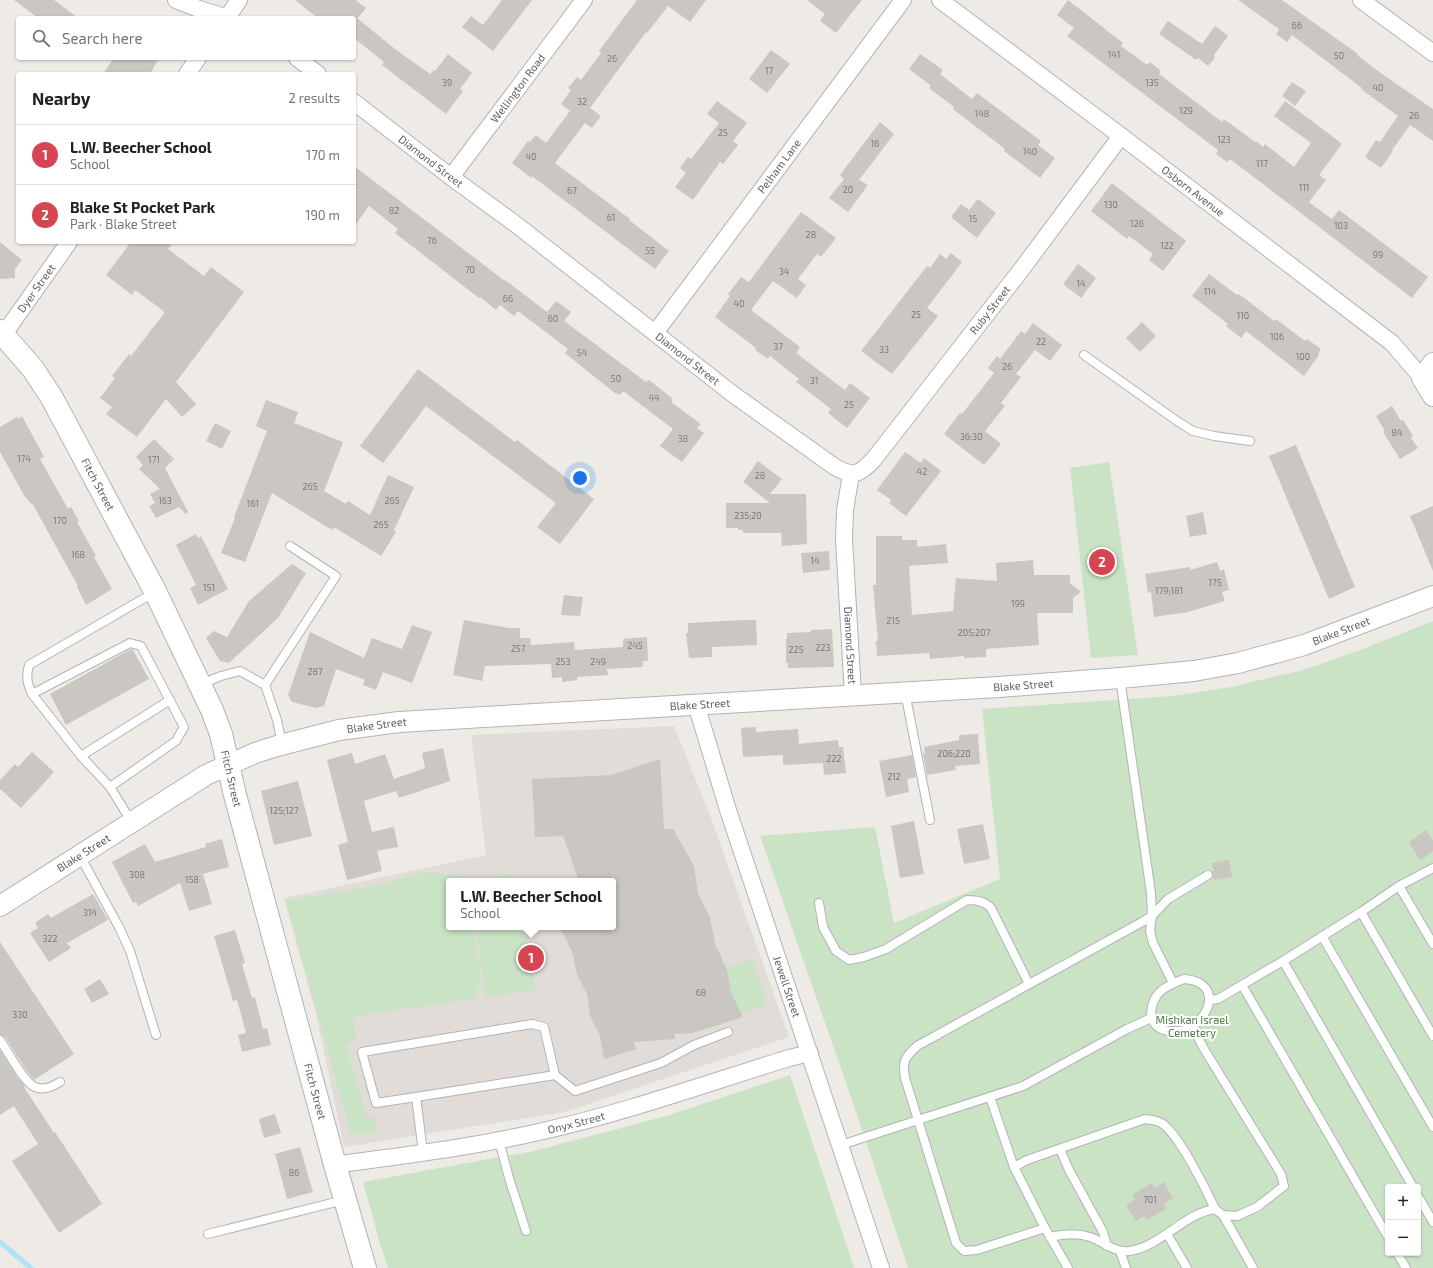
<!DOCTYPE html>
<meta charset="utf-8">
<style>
:root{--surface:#fff;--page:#f2f2f2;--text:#202124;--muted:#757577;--line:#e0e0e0;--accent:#d54552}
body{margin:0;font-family:"Exo 2",sans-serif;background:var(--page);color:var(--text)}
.controls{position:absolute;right:12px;bottom:12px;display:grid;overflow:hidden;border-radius:4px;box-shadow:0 1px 3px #0004}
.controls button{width:36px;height:36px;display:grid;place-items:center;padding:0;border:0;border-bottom:1px solid var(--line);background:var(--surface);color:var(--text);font:20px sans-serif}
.you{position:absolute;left:580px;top:478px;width:14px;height:14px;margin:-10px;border:3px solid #fff;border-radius:50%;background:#1a73e8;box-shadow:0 0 0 6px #1a73e833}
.badge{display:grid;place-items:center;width:26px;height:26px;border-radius:50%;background:var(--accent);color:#fff;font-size:13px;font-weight:700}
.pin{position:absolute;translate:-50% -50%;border:2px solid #fff;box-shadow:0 1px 4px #0006}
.popup{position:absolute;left:446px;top:878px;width:170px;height:52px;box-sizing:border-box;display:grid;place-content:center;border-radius:4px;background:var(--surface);filter:drop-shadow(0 1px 3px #0005);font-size:13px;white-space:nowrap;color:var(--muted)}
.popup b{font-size:15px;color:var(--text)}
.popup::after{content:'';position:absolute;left:50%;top:100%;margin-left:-8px;border:8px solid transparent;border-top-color:var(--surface)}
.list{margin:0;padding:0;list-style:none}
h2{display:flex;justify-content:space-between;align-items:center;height:52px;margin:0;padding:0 16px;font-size:17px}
h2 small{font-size:13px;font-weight:400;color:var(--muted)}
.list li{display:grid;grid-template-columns:26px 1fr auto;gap:12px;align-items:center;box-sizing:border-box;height:60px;padding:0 16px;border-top:1px solid var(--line)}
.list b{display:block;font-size:15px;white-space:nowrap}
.list p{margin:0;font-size:13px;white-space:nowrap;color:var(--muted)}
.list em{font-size:13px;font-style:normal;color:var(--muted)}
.icon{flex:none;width:22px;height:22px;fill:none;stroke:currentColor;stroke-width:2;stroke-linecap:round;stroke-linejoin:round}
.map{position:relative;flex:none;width:1433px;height:1268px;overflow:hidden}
.search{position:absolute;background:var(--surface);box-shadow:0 1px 3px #0004;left:16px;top:16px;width:340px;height:44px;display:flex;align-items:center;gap:10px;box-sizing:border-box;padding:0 14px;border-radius:4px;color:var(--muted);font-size:15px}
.panel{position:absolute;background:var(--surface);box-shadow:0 1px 3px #0004;left:16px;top:72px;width:340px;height:172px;border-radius:4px}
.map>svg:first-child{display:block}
.education{fill:#e1dcd7;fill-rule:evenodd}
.green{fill:#cae3c5;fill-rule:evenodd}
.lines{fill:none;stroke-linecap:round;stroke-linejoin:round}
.stream{stroke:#afe2f5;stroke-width:5.5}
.building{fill:#cac6c2}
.service-casing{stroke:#b1b4b6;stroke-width:10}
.minor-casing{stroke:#b1b4b6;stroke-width:18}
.tertiary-casing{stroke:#b1b4b6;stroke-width:22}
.secondary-casing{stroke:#b0b4b7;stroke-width:24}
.service{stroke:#fff;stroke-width:8}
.minor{stroke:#fff;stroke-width:16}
.tertiary{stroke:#fff;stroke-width:20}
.secondary{stroke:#fff;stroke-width:22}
.labels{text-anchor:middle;stroke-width:4;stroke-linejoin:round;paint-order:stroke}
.number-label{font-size:9px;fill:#797b7c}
.street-label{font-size:11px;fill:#5e6264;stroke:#fff}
.park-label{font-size:11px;fill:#488140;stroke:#fff}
</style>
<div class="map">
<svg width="1433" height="1268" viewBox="0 0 1433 1268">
<rect width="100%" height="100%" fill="#eeebe6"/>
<path class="education" d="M674,726L711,818L789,1037L565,1112L344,1147L317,1018L284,898L486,855L471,735ZM449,881H613V927H449Z"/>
<g class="green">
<path d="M1109,462L1138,655L1091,658L1070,468Z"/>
<path d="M1433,621V1268H908L863,1132L760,836L875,827L894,923L1000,879L982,709L1173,696L1231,687L1303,670L1360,650ZM1388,1187H1418V1253H1388Z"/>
<path d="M425,872L467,877L468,881H449V927H474L482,988L476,989L477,998L353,1017L356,1039L354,1041L346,1044L367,1117L374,1116L377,1132L351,1135L286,901L374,886Z"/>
<path d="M512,874L513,881H469Z"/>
<path d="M476,927H523L527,947H530L536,990L485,997Z"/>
<path d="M749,960L753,961L767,1005L742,1013L730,990L726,968Z"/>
<path d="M790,1075L854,1268H388L381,1247L363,1182L534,1151L666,1116Z"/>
</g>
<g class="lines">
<path class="stream" d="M0,1242L31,1268"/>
</g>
<g class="building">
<path d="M14,0H54L78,18H38Z"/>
<path d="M295,0H355L366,8L358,18H357L395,49L430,74L434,70L435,71L448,54L472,73L460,89L463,91L446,114L382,65L384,62L354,38V18H318Z"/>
<path d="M502,0H532L493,51L462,27L471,16L483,25Z"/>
<path d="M637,0H706L690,22L668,6L647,33L646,32L590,108L601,116L592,128L585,123L555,163L630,219L629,220L669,251L655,269L532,176L531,178L512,163L528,141L530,142L536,135L546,143L570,111L561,104L571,90L568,88L577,77L581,80L601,53L599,51Z"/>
<path d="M807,0H862L836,33L820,21L825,14Z"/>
<path d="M1068,0L1123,43L1121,46L1147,65L1150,62L1161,71L1159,74L1222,122L1224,119L1255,142L1256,141L1263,147L1265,144L1294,167L1311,143L1274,116L1285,101L1332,136L1342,144L1319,175L1326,180L1309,202L1332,219L1339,210L1428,277L1412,298L1230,159L1227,162L1216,154L1218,150L1067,36L1074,28L1057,15Z"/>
<path d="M1238,0H1282L1358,54L1357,55L1382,74L1433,109V141L1410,125L1392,150L1393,151L1381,168L1365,157L1376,140L1380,142L1398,116L1361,89L1362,88L1292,35L1287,42L1276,34L1279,29Z"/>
<path d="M1168,21L1202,44L1215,26L1228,36L1214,55L1215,58L1208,66L1198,58L1196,60L1159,34Z"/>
<path d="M771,50L790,64L767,93L749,79Z"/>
<path d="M920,54L943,70L940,74L972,99L977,93L1041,141L1038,145L1055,158L1040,178L1004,151L1005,149L953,109L954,107L929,88L931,86L909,69Z"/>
<path d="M114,58H159L150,74H103Z"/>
<path d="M1292,82L1306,91L1295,106L1282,96Z"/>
<path d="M717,101L747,123L733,141L738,145L723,164L720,162L693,200L675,187L686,173L680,168L688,157L691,159L719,123L707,114Z"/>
<path d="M880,122L894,134L859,180L868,185L848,212L829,198L844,179L840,175Z"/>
<path d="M354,166L505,281V280L547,312L556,301L571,312L564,321L646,382L649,380L673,399L671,402L701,424L697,428L704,433L682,462L660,446L673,429L623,391L620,395L617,393L616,394L565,353L568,349L518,311L514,316L500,305L496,310L480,297L479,298L395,233L398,229L369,206L354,227Z"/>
<path d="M1112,183L1186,241L1163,271L1149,260L1153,254L1129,236L1127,239L1091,211Z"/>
<path d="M978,199L996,213L977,238L951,217L961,204L969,210Z"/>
<path d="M801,212L836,238L821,257L817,254L798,279L806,285L797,298L773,281L751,310L800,347L796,353L845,390L850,383L870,398L847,428L828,413L831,409L796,382L799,379L770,356L768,359L755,350L756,348L715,317L730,296L728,294L741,277L749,282Z"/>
<path d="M0,242L22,260L15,269V278L0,279Z"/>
<path d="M131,242H173L168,249L204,276L211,267L244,292L176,382L196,404L182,417L166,399L137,437L106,414L112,407L100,398L115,378L112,376L129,354L131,356L165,312L135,290L132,295L106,275Z"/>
<path d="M951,253L962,262L927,308L938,316L892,374L861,351L927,266L930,268L940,254L946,259Z"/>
<path d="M1078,264L1096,278L1081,298L1063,284Z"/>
<path d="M1209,274L1237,295L1239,294L1274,321L1276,319L1305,341L1307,339L1321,349L1318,354L1319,355L1304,376L1246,331L1241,338L1226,326L1228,324L1192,296Z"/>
<path d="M1142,322L1156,336L1140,352L1126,338Z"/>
<path d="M1033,323L1062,345L1050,361L1035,350L1016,374L1021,377L1001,403L1005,406L985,431L1001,444L984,465L944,434L960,413L962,414L994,373L988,368L997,356L1000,359L1021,331L1025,334Z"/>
<path d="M418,369L515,442L517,440L594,499L560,544L537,527L556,503L426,406L383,463L360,446Z"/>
<path d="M266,400L298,412L294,423L343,442L324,491L346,504L348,501L370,515L388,475L414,487L394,530L396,532L381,556L334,527L332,530L272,493L245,562L221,553L235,518L234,517L267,431L256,426Z"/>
<path d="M1392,406L1401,421L1403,420L1413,436L1411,438L1418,448L1400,459L1383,432L1385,431L1376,416Z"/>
<path d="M22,416L44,457L40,459L68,509L71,507L79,521L77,522L96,556L94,557L112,589L86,605L77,587L78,586L32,503L31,504L25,497L0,452V427L17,417L18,419Z"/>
<path d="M215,423L231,431L222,449L206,441Z"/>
<path d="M154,439L174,459L165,468L188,512L186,514L179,507L156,518L149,506L155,503L150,494L160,489L139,469L143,465L136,457Z"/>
<path d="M1296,445L1355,587L1329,599L1269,456Z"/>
<path d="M905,452L921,463L924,458L941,471L906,516L889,503L891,500L877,490Z"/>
<path d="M758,461L782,479L770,494H806L807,544L782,546L781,533H743V530H738V528H726V503H770L743,482Z"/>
<path d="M1433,506V571L1410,516Z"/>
<path d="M1203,512L1207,534L1190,537L1186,516Z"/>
<path d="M196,534L198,538L201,536L228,589L198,605L190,588L196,585L176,545Z"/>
<path d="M876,536H902V540H917V547L946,544L948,563L909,566L912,615L953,611L956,578L997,581L996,563L1033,560L1034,575H1070V583L1081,592L1073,598V613H1037L1039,645L986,649V657L964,658V656L930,659L929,653L877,656L876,641H878L873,585H876Z"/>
<path d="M829,551L830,570L803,573L801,553Z"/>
<path d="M1217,562L1220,571L1224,569L1229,590L1222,592L1225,601L1188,612L1154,617L1151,592L1148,593L1145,574L1190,567V570Z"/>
<path d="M292,564L306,573L278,618L229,663L220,661L206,638L214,631L227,637L249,601Z"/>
<path d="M564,595L583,597L580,616L561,615Z"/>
<path d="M464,620L509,628H520V638H530L531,645L574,642L575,650L623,647V639L647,637L648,661H643V667L607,669L608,675L577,677V680L562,682V677L552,678L551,664L485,666L482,681L453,675Z"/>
<path d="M745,620H756L757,645L712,647V657L689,658L686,633H688V623Z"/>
<path d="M412,625L432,632L412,683L383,672L376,690L363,685L365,680L336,669L324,706L316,708L292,702L288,695L310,632L364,658L372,638L402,649Z"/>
<path d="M832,629L834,667L788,668V663H786V639H787V633L811,632V630Z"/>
<path d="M131,649L133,650L149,679L66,725L50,694Z"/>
<path d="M756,727V732L798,729L799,744L838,740L839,747H843L846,773L824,775L823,763L783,765V755L743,757L741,728Z"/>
<path d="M978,734L980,764L955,766L956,770L927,775L923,753H925L924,747L959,740V735Z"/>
<path d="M443,748L450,781L399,798L396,791L364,801L372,832L394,827L398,847L377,851L382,871L347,880L338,845L348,842L327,760L352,753L355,764L385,754L394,779L425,768L422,753Z"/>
<path d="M32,752L54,772L21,808L0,789V780L15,764L18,767Z"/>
<path d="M912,755L916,777L907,779L909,792L886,797L879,761Z"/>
<path d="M660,759L664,829H673L694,866L698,894L710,917L715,944L727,970L731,992L743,1017L693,1033L675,1034V1039L634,1042L636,1049L604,1059L600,1036L590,1016L587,994L577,975L573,954L560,927H613V881H579L563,836L535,837L532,779L611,775Z"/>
<path d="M298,781L312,836L274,845L261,791Z"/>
<path d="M914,821L924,874L900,878L891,826Z"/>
<path d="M983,824L990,859L964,864L957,829Z"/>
<path d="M1426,830L1433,841V851L1420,860L1409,842Z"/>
<path d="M222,839L229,867L203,874L212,904L189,911L180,883L138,906L136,902L133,903L112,862L145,844L155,862L206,847L205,844Z"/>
<path d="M1229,860L1232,877L1214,880L1212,863Z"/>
<path d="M93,894L108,920L67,943L71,948L49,962L30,933L38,928L35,923L48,914L51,918Z"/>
<path d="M235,930L245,963L242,964L252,998L255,997L263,1029L267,1028L271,1045L242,1052L238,1035L246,1033L237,1000L233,1001L214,936Z"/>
<path d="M0,942L74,1054L34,1080L26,1070L5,1037L0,1035Z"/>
<path d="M100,979L109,994L92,1003L84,989Z"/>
<path d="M0,1050L17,1077L25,1086L24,1087L54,1133L55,1132L102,1204L59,1233L12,1161L38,1144L14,1106L0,1115Z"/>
<path d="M275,1114L281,1133L264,1138L259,1119Z"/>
<path d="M300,1147L313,1192L287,1199L275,1154Z"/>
<path d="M1164,1182L1173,1198L1164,1204L1167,1208L1147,1220L1144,1216L1136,1221L1126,1205L1135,1200L1132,1195L1152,1183L1154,1188Z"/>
</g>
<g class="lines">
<defs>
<g id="service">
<path d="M1084,355L1177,421L1193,431L1214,436L1250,441"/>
<path d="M1120,678L1151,893L1152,916L1150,931L1153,943L1173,983"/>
<path d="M201,684L221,676L240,671L265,685L336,576L290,546"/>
<path d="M265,685L277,720L282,744"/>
<path d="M905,692L930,820"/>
<path d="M32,694L130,643L141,646L184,727L176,741L110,787"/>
<path d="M81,756L32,694C27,683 26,677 29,665L155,592"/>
<path d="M131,821L110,787L81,756L170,700"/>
<path d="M80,856L119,927L130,951L156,1035"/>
<path d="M1399,886L1433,944"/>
<path d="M819,903L823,927L836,951L849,960L864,957L886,949L967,900C977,900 984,901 991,908L1029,984"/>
<path d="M1361,912L1433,1036"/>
<path d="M1322,936L1433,1127"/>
<path d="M1283,961L1413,1187"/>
<path d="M1184,979C1228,982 1206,1029 1179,1031C1176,1031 1173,1031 1170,1031C1146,1030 1147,1002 1162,990C1169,985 1176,982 1184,979Z"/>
<path d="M1242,985L1388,1237"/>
<path d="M1210,1000L1218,999L1283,961L1361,912L1399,886L1433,868"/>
<path d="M0,1040C6,1049 11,1058 17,1067C29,1086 38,1096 60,1082"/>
<path d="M555,1075L575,1091L661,1063L694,1045L728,1032"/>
<path d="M416,1097L555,1075L544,1027L532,1024L362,1052L376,1103L416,1097L423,1152"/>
<path d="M990,1097L1014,1167L1045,1228L1068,1268"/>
<path d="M499,1140L509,1178L526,1231"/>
<path d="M841,1145L1023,1086L1127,1029L1151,1018"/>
<path d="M1060,1149L1069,1170L1103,1232L1107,1246"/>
<path d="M1014,1167L1027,1160L1145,1119C1151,1120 1157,1120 1163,1124C1180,1137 1206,1189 1215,1209"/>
<path d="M1418,1196L1433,1222"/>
<path d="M1223,1215L1253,1268"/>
<path d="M1045,1228L977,1250L964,1251L956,1243L905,1078C902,1061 905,1057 917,1046L1142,922L1152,916L1168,899L1208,875"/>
<path d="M208,1234L344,1200"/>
<path d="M1167,1234L1187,1268"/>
<path d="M1050,1237C1063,1234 1077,1233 1090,1237C1105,1242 1114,1253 1130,1251C1161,1246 1185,1213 1215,1209L1223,1215L1237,1216L1257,1207L1284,1186L1281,1174L1204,1049L1192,1026"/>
<path d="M1120,1251L1126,1268"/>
<path d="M1397,1253L1406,1268"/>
</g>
<g id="minor">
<path d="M176,0L199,9L228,18"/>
<path id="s1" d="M940,0L1121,136L1392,343L1422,378"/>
<path d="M1361,0L1433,53"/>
<path d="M227,18L239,0"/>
<path d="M297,58L318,74"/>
<path d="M187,74L198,58"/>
<path id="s2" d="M354,102L451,177L518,226L734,395L835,467C854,478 860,474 874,459L1021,270L1121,136"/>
<path id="s3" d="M451,177L584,0"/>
<path id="s4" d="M655,333L903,0"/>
<path id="s5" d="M4,334L69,242"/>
<path id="s6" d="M851,474L845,510L844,539L853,695"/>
<path id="s7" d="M696,704L728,810L881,1268"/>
<path id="s8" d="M335,1165C404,1155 475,1147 543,1131C627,1112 708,1083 789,1058L810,1053"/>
</g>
<g id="tertiary">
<path d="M1433,363L1422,378L1433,396"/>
<path id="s9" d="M0,906L206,775L255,753L277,746L339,730L399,722L999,687L1120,678L1194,671L1238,663L1304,645L1433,596"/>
</g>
<g id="secondary">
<path id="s10" d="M0,331L33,369L52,398L155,591L212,710L221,734L235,795L335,1165L365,1268"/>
</g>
</defs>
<use href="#service" class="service-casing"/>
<use href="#minor" class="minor-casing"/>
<use href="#tertiary" class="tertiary-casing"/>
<use href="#secondary" class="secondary-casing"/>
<use href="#service" class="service"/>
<use href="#minor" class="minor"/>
<use href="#tertiary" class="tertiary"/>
<use href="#secondary" class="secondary"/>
</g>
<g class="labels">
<g class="number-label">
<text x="1297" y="29">66</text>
<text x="1114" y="58">141</text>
<text x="1339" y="59">50</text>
<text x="612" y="62">26</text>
<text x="769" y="74">17</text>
<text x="447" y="86">39</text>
<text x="1152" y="86">135</text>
<text x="1378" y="91">40</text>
<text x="582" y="105">32</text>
<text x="1186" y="114">129</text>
<text x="982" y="117">148</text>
<text x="1414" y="119">26</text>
<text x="723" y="136">25</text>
<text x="1224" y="143">123</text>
<text x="875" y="147">16</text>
<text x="1030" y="155">140</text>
<text x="531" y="160">40</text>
<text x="1262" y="167">117</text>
<text x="1304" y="191">111</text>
<text x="848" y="193">20</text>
<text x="572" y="194">67</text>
<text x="1111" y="208">130</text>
<text x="394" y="214">82</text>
<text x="611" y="221">61</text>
<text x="973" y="222">15</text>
<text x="1137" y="227">126</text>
<text x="1341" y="229">103</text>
<text x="811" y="238">28</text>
<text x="432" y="244">76</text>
<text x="1167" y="249">122</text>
<text x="650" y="254">55</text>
<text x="1378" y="258">99</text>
<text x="470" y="273">70</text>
<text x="784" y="275">34</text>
<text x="1081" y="287">14</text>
<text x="1210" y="295">114</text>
<text x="508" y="302">66</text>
<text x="739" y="307">40</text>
<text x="916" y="318">25</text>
<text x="1243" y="319">110</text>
<text x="553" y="322">60</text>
<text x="1277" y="340">106</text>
<text x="1041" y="345">22</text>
<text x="778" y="350">37</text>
<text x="884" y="353">33</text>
<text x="582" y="356">54</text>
<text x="1303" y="360">100</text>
<text x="1007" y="370">26</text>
<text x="616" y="382">50</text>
<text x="814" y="384">31</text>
<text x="654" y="401">44</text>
<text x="849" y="408">25</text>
<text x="1397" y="436">84</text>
<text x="971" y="440">36;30</text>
<text x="683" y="442">38</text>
<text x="24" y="462">174</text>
<text x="154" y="463">171</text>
<text x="922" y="475">42</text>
<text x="760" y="479">28</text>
<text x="310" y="490">265</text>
<text x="165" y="504">163</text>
<text x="392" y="504">265</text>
<text x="253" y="507">161</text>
<text x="748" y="519">235;20</text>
<text x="60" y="524">170</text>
<text x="381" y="528">265</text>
<text x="78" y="558">168</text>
<text x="815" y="564">14</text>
<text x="1215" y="586">175</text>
<text x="209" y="591">151</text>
<text x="1169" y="594">179;181</text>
<text x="1018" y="607">199</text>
<text x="893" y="624">215</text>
<text x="974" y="636">205;207</text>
<text x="635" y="649">245</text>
<text x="823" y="651">223</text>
<text x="518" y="652">257</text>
<text x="796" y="653">225</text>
<text x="563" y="665">253</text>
<text x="598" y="665">249</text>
<text x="315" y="675">287</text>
<text x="954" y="757">206;220</text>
<text x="834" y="762">222</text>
<text x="894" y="780">212</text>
<text x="284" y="814">125;127</text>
<text x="137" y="878">308</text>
<text x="192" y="883">158</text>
<text x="90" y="916">314</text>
<text x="50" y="942">322</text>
<text x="701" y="996">68</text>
<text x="20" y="1018">330</text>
<text x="294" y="1176">86</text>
<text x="1150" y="1203">701</text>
</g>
<g class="street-label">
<text dy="4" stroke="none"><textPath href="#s3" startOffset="111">Wellington Road</textPath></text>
<text dy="4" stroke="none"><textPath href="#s2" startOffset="97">Diamond Street</textPath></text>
<text dy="4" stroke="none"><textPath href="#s4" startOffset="208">Pelham Lane</textPath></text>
<text dy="4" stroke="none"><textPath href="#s1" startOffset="317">Osborn Avenue</textPath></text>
<text dy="4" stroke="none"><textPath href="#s5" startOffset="56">Dyer Street</textPath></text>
<text dy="4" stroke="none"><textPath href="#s2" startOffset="838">Ruby Street</textPath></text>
<text dy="4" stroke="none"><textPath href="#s2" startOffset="421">Diamond Street</textPath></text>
<text dy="4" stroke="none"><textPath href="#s10" startOffset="183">Fitch Street</textPath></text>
<text dy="4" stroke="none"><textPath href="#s9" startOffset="1395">Blake Street</textPath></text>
<text dy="4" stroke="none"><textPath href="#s6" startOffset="172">Diamond Street</textPath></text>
<text dy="4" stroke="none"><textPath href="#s9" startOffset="1071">Blake Street</textPath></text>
<text dy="4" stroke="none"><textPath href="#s9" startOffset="747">Blake Street</textPath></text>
<text dy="4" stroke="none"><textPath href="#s9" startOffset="423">Blake Street</textPath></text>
<text dy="4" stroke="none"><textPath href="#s10" startOffset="507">Fitch Street</textPath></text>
<text dy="4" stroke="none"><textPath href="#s9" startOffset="99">Blake Street</textPath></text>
<text dy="4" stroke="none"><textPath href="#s7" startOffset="297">Jewell Street</textPath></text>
<text dy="4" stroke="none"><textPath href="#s10" startOffset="831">Fitch Street</textPath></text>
<text dy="4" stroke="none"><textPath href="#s8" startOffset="245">Onyx Street</textPath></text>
</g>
<g class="park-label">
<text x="1192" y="1024">Mishkan Israel<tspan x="1192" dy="13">Cemetery</tspan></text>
</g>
</g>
</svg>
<div class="controls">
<button>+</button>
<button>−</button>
</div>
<div class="you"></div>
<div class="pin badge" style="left:531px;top:958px">1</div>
<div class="popup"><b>L.W. Beecher School</b>School</div>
<div class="pin badge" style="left:1102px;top:562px">2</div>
<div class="search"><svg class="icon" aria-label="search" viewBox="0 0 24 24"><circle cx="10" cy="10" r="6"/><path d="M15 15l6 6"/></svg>Search here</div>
<section class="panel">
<h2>Nearby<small>2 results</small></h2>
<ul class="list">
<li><span class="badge">1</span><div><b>L.W. Beecher School</b><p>School</p></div><em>170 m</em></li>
<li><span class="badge">2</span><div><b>Blake St Pocket Park</b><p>Park · Blake Street</p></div><em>190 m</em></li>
</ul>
</section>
</div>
